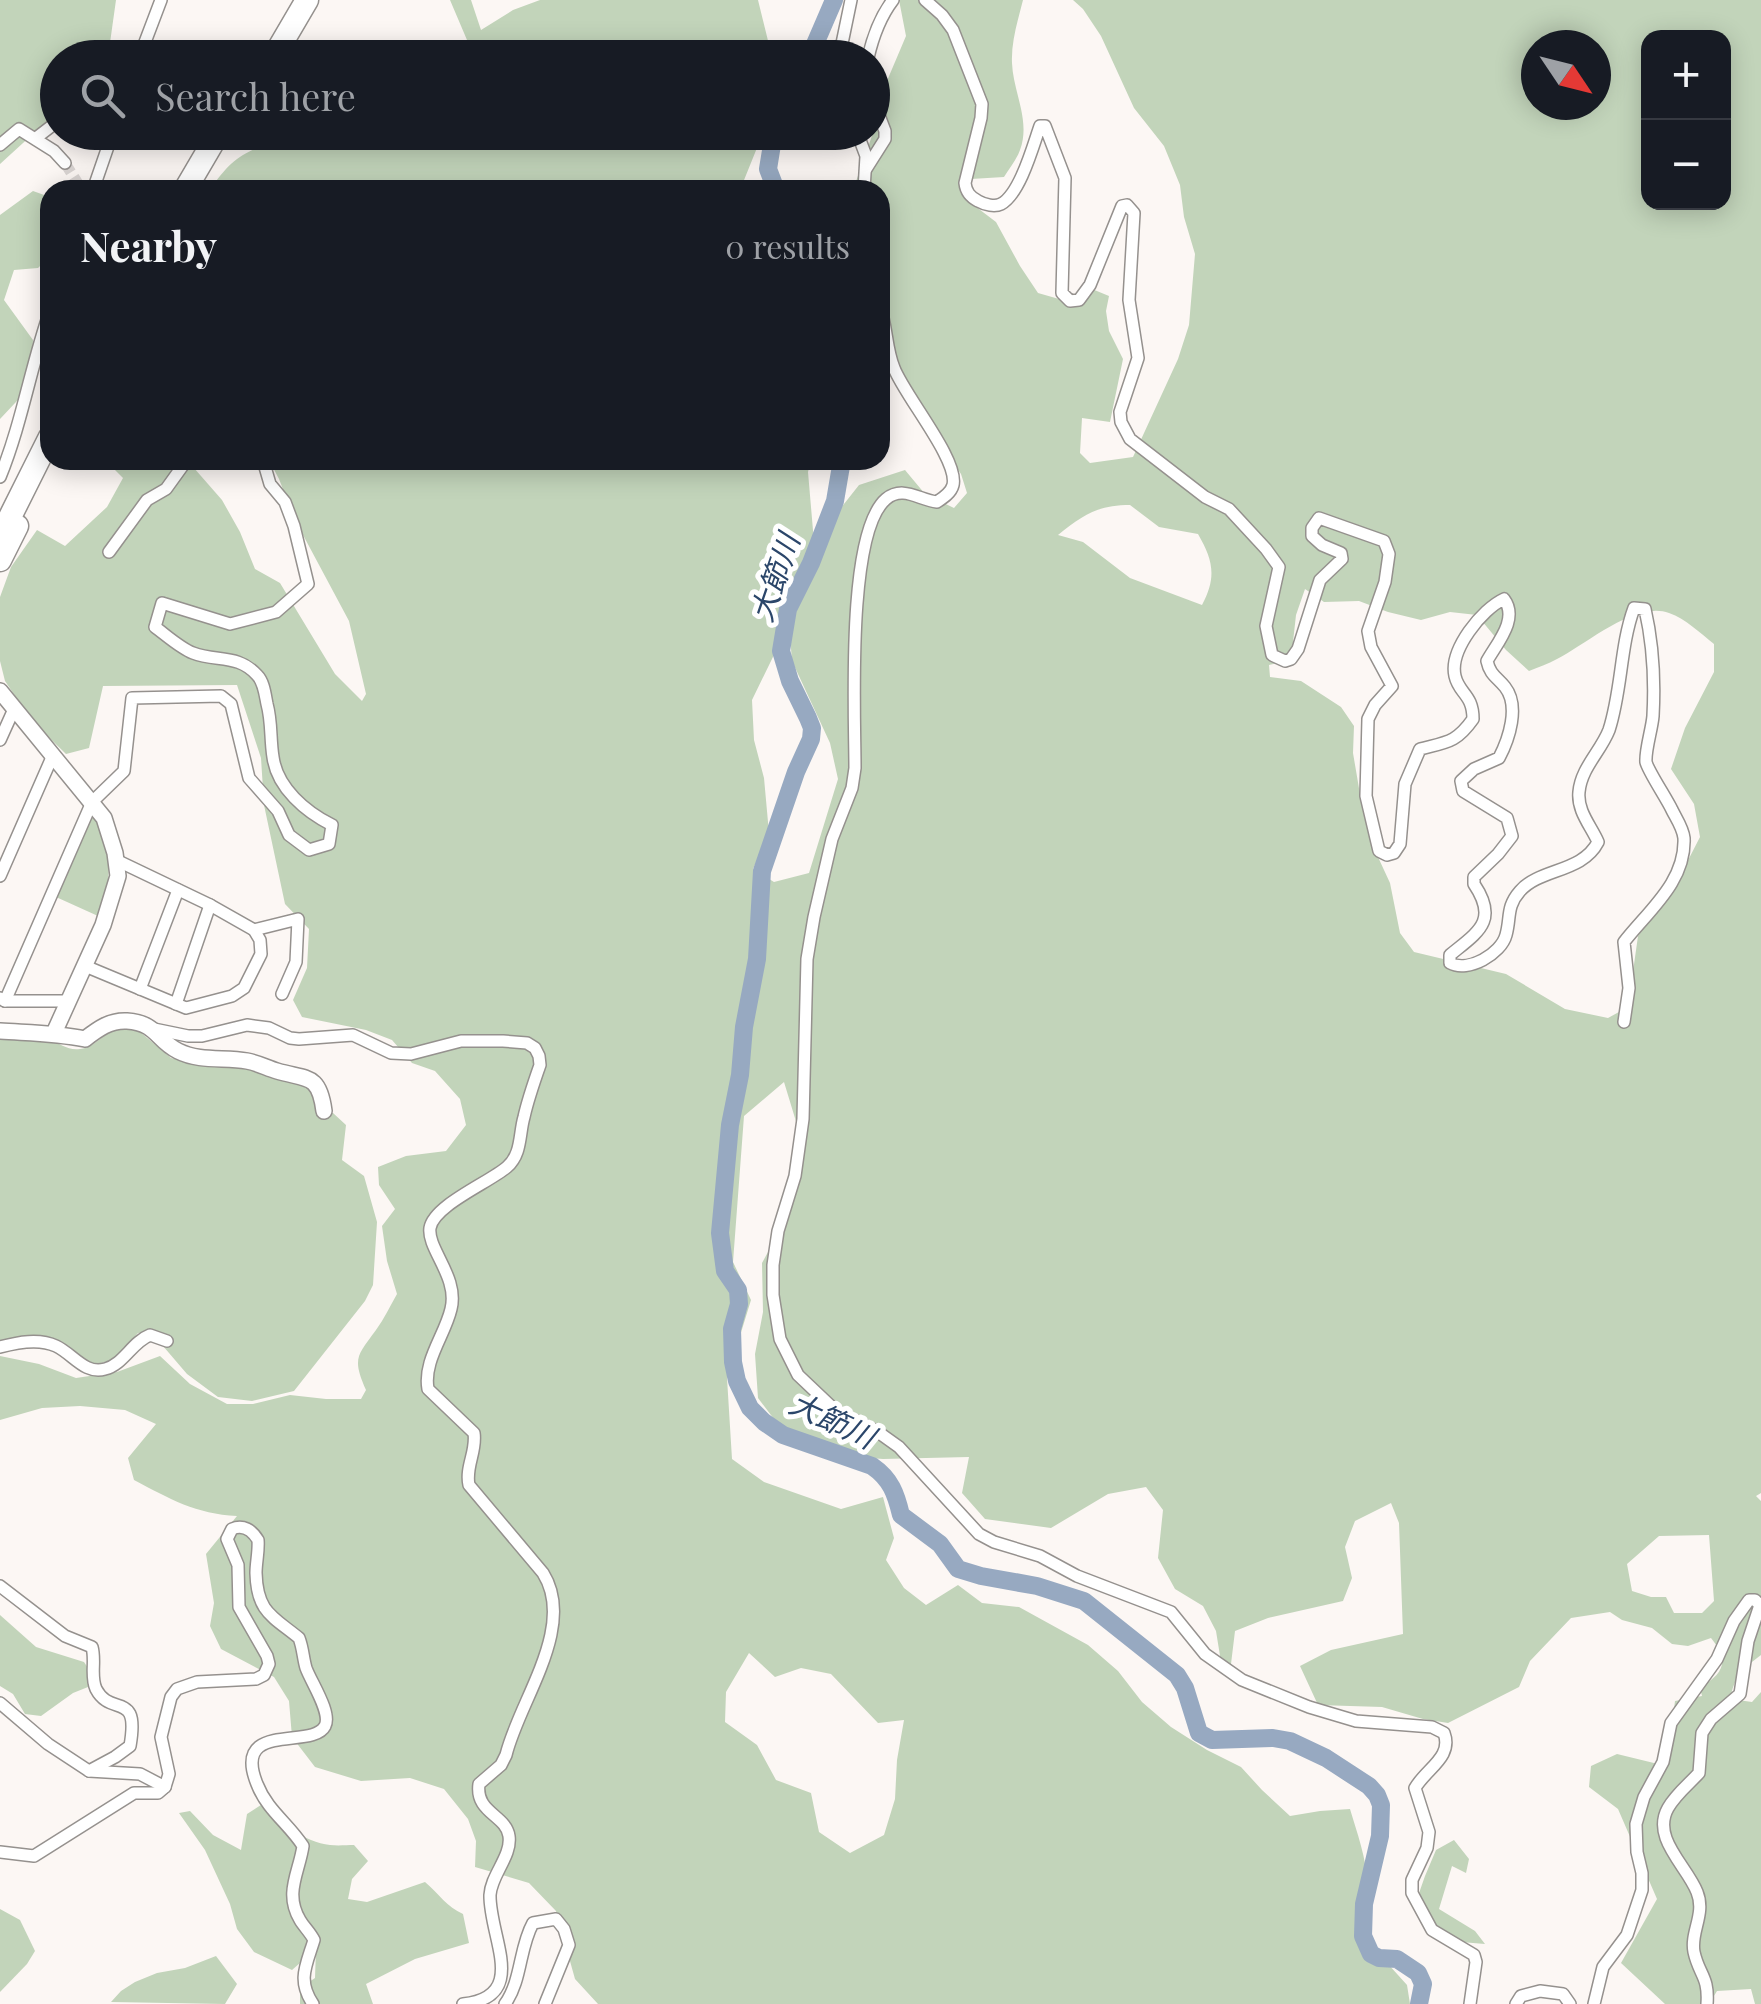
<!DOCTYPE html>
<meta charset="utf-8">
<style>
:root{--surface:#171b24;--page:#20242c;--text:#f1f3f6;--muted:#9ea1a6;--line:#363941}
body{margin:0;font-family:"Playfair Display","Noto Sans JP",serif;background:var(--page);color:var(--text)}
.controls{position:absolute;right:30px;top:30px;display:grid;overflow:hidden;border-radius:20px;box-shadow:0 5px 25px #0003}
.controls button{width:90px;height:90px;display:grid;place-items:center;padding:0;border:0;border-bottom:2px solid var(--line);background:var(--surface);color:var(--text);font:50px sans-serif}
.compass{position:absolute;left:1521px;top:30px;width:90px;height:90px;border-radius:50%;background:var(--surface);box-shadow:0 5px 25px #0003;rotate:125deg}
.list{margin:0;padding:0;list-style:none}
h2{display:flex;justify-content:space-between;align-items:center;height:130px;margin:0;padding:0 40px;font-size:42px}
h2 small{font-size:32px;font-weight:400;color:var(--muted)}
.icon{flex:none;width:55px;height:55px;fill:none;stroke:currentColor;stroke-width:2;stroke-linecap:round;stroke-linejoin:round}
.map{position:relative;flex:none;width:1761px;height:2004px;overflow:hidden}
.search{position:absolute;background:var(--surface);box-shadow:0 5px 25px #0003;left:40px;top:40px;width:850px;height:110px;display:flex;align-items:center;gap:25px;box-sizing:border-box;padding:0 35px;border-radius:55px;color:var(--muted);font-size:38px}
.panel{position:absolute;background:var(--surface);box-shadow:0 5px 25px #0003;left:40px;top:180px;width:850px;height:290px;border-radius:30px}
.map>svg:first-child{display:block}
.green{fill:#c2d4ba;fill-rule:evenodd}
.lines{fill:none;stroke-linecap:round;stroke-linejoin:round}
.river{stroke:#97a9c1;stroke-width:18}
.minor-tunnel{stroke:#d9d4d2;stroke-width:11;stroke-dasharray:11 5.5;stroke-linecap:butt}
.minor-casing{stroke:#95918e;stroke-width:14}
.tertiary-casing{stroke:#95918e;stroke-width:18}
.motorway-casing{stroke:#95918e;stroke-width:25}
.minor{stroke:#fff;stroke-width:11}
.tertiary{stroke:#fff;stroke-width:15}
.motorway{stroke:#fff;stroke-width:22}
.labels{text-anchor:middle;stroke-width:10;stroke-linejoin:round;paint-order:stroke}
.water-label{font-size:30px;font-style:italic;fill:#2b466a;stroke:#fff}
</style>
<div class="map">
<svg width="1761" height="2004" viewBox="0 0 1761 2004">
<rect width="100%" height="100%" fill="#fcf7f4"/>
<g class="green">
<path d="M0,0H116L108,57L58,58L57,112L0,164Z"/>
<path d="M450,0H471L481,30L513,10L540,0H758L772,57H460L467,40Z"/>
<path d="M899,0H1023C1018,20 1011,42 1012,63C1013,92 1031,121 1020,150C1017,159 1009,169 1004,177L971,179L963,197L996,222L1020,266L1038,293L1066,301L1092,289L1109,296L1106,311L1109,331L1123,359L1110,422L1082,418L1080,453L1090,463L1133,457L1178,359L1189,325L1195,254L1184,217L1180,185L1164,146L1134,108L1101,36L1083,9L1073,0H1761V1493L1756,1496L1761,1501V1655C1745,1667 1732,1679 1731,1699L1752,1702L1761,1692V2004H1755L1751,1989L1717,1991L1709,2004H1665L1621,1963L1657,1899L1618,1809L1589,1787L1591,1766L1617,1754L1658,1764L1669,1748L1675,1701L1702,1696L1700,1688C1724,1673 1730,1661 1711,1638L1688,1646L1672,1644L1652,1628L1622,1620L1610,1612L1571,1618L1530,1661L1519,1687L1448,1723L1423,1719L1382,1707L1318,1705L1300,1666L1331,1650L1403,1634L1399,1523L1391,1503L1355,1521L1345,1547L1352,1578L1343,1601L1268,1618L1235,1631L1231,1664L1221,1662L1216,1631L1203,1606L1175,1589L1158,1558L1163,1510L1146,1487L1108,1494L1051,1528L985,1519L962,1493L969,1457L883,1459L844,1456L816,1449L780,1427L758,1398L755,1354L763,1312L762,1263L785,1221L798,1128L784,1082L744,1116L733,1262L751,1300L727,1378L732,1459L764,1482L841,1509L883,1497L894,1538L886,1560L904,1588L926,1605L958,1585L982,1603L1019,1607L1088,1645L1118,1671L1142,1702L1171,1727L1207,1750L1241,1767L1262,1790L1290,1816L1320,1811L1350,1809C1357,1833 1368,1862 1367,1887C1366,1903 1362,1918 1361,1934L1407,1985L1410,2004H598L575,1979L556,1911L529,1883L475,1867L476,1841L468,1819L444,1789L410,1778L361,1781L315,1767L292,1737L289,1701L274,1677L221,1649L210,1626L214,1603L206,1554L237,1516C196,1514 170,1499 134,1480L128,1458L156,1424L125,1410L80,1406L42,1408L0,1420V1356L39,1364L76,1378L117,1372L160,1356L190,1384L227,1404H253L290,1395L326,1399H361L366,1390C352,1358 357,1356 376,1330C384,1319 390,1306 397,1294L387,1261L382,1226L395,1209L379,1185L378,1167L406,1156L446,1151L466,1125L460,1099L435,1071L412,1063L392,1040L366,1030L302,1017L293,1000L307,968L309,929L285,904L264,805L261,758L237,685L103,686L89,748L66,754L32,721L5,681L0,661V597L11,567L37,530L65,546L107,507L123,478L105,460H187L222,500L240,532L255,569L280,583L335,674L362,701L366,694L349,621L295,520L279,479L269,460H811L808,472L814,542L859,485L905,470L925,494L954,508L967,493L961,474L910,400L880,325V190H853L874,130L881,95L906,36ZM1648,38H1724V202H1648ZM1536,45H1596V105H1536ZM1130,505L1159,527L1198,534C1213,560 1217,577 1202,605L1130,578L1083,542L1058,535C1083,515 1098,505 1130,505ZM1305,589L1324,602L1359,601L1388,612L1421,620L1450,612L1477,615L1506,650L1529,671C1538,667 1548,664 1557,659C1585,645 1636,600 1669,613C1686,619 1700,633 1714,644V672L1685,728L1671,769L1694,804L1700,837L1681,874L1638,936L1628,1007L1608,1018L1565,1009L1506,974L1414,952L1400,933L1390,883L1378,857L1361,800L1353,753L1354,726L1341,707L1301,681L1270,677L1269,665L1291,660L1296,615ZM789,624L792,661L830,743L838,779L809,873L774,882L753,869L769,833L764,778L754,740L752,700ZM1709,1535L1714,1601L1702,1613H1674L1666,1597H1651L1632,1591L1627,1564L1659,1536ZM749,1653L775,1677L801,1668L831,1674L878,1723L904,1720L897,1760L895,1799L884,1835L850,1853L819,1832L811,1793L776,1780L757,1745L725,1722L726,1692Z"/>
<path d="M278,133V132L763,133L740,190H210C230,160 242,152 277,141Z"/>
<path d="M33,191L47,196L50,202V256L38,268L14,270L4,300L33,340L31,386L0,419V215Z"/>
<path d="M87,818H94C100,825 102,831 104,841C113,873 108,886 98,916L56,897Z"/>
<path d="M124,1029L139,1031L171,1058L208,1067L235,1066L299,1081L311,1089L317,1109L333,1113L346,1125L342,1160L364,1176L377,1222L373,1285L365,1301L294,1391L252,1401L218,1397L187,1374L151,1332L138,1333C124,1348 114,1366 91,1363L32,1336L0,1341V1035C16,1036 34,1035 49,1040C60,1043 68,1051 80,1049C98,1047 101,1031 124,1029Z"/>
<path d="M0,1615L36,1647L84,1662L98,1683L73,1693L41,1716L25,1714L13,1694L0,1686Z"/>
<path d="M264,1803C278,1823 305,1842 330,1845C338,1846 347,1845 354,1845L368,1861L352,1879L348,1899L367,1902L425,1882C439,1894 447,1907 463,1914L469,1943L415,1959L366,1984L373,2004H300V1988L315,1978L316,1949L292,1970L254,1952L237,1929L230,1904L205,1850L179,1813L190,1811L213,1835L241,1850L247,1814Z"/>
<path d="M1454,1840L1469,1859L1466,1873L1452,1866L1439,1909L1475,1931L1485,1944L1461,1942L1423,1919L1418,1896L1425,1876L1436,1850Z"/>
<path d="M0,1909L20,1920L35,1951L27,1964L0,1992Z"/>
<path d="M216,1956L237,1984L225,2004L111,2002L121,1991L135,1982L157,1973L185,1968Z"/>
</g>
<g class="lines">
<g class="river">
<path d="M809,58L834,0"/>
<path d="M774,132L768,169L776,190"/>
<path d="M842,460L835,501L811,563L788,609L781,651L790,681L808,718L812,728L811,739L796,772L762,871L757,959L744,1027L740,1075L730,1125L720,1233L725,1271L738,1290L739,1304L732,1329L733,1362L737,1381L750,1408L764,1422L783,1435L872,1466C891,1479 896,1494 901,1515L940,1544L958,1569L981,1576L1037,1586L1084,1601L1177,1675L1185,1688L1199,1733L1212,1740L1273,1738L1290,1741L1326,1758L1369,1786L1377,1795L1381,1805L1380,1836L1364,1904L1363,1936L1371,1954L1379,1958L1397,1959L1418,1973L1423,1984L1419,2004"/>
</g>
<path class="minor-tunnel" d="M65,163L82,190"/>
<defs>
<g id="minor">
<path d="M925,0L942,15L953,30L982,104L981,118L965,183C966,192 970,197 978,201C985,205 995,207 1001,204C1020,194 1033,146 1040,126H1045L1065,178L1062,293L1070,301L1079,300L1090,285L1122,206L1127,205L1134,213L1129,300L1138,358L1120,412L1121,422L1130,439L1205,497L1229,509L1266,549L1279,567L1266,626L1272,655L1285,661L1291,659L1298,649L1320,580L1342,559L1341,553L1322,545L1312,536V528L1319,518L1384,541L1389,554L1385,582L1368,631L1371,647L1392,686L1375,705L1368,719L1366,796L1379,851L1387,855L1394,853L1400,844L1405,784L1420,749C1447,742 1456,743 1473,719C1473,694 1459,694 1455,676C1449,650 1482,609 1504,599C1519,619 1497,643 1487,661C1490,675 1497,677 1505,687C1520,706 1509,739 1499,758L1474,769L1461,781L1463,791L1507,818L1512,836L1498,854L1474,877V884C1499,921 1478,932 1450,955V963C1468,973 1501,954 1506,935C1511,917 1506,907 1520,891C1540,868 1582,873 1598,842C1591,826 1577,811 1579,792C1581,768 1601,751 1609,730C1622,690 1620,646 1634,608L1645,609C1653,644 1655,680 1653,716C1652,729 1645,750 1646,762C1648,771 1667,799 1672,810C1676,818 1683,828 1684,838C1686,882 1648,911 1624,942L1629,988L1624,1022"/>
<path d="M139,58L161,0"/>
<path d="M839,58L851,0"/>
<path d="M868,58C873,36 880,17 893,0"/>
<path d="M857,132L866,156L864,190"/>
<path d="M36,138L58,121"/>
<path d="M0,145L19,129L54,151L65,163"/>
<path d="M866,169L885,139V131L872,97"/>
<path d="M93,190L113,132"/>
<path d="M880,307C887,327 886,349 894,368C904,395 959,460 953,485C951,493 943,498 937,502C919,500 903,485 886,499C846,533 855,715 855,768L852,788L832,839L814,917L807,959L803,1119L795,1176L778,1231L773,1265V1295L780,1339L798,1375L836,1411L878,1432L899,1447L979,1534L994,1542L1040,1556L1077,1576L1171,1612L1205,1654L1242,1680L1309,1707L1356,1721L1432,1727L1444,1733C1453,1757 1427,1768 1415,1788L1429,1832L1427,1848L1412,1880V1893L1432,1930L1474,1955L1476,1962L1470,2004"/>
<path d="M0,477C22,423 31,365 50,311"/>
<path d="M109,552L147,500L166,489L184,464L183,460"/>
<path d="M0,740L14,709"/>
<path d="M0,876L53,755"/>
<path d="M254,930L298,919L296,962L282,994"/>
<path d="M85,966L186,1008L232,996L244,988L261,954L260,940L254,930L210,905L116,860"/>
<path d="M140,989L178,890"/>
<path d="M0,998L5,1001H69"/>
<path d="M5,1001L92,802L124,771L132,698L221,696L231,704L249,778L278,811L289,835L309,850L329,844L332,825C306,812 277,788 273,757C270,739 272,722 267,704C265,694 264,682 257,675C238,654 217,662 193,653C180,648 166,635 155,627L162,603L230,624L276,612L308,584L294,526L285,502L270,484L263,460"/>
<path d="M176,1004L210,905"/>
<path d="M154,1029L188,1036H202L247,1025L269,1028L290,1038L299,1039L353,1035L391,1053L411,1054L461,1041H503L527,1043L535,1048L539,1056L540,1065C534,1082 528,1099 524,1117C519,1134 522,1154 507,1167C490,1182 434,1205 430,1228C427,1249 459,1277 451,1309C445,1335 423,1361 428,1389L474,1433C477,1451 465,1467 469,1485L543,1573C577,1627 519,1701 506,1755L501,1765L479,1784C475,1813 506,1815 509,1836C512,1856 491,1875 490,1895C489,1937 530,1997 463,2004"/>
<path d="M0,1347C18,1342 39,1338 56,1346C73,1354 85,1375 105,1369C123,1365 132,1342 150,1335L167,1341"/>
<path d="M0,1586L65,1636L92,1647C96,1661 90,1676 96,1689C111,1718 140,1689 130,1746L115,1757L89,1771"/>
<path d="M0,1703L48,1744L89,1771L140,1774L165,1787"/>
<path d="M0,1852L34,1856L134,1793H158L165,1787L169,1774L161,1737L171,1697L177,1689L197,1682L256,1679L264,1675L269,1664L267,1656L239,1607L238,1565L227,1539L232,1529C243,1524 252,1530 258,1540C259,1551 256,1562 256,1573C257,1612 272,1616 299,1638C303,1648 303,1658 306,1668C311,1682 332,1713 325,1726C313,1750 231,1720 257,1784C267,1810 289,1824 303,1846C299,1873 284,1893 300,1920C304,1927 310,1932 314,1940C306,1966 297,1980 313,2004"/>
<path d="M505,2004C522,1980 519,1948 533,1923L556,1919L564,1929L569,1945L545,2004"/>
<path d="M1516,2004L1521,1996L1540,1991L1563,1994L1570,2004"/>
<path d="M1594,2004L1603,1967L1627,1935L1642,1890V1873L1637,1852L1636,1824L1644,1797L1663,1762L1671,1723L1717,1659L1734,1621L1749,1600H1755L1760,1605L1748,1641L1740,1694L1711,1719L1702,1733L1699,1773C1689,1784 1676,1794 1668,1808C1651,1838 1687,1866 1697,1892C1706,1914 1690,1932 1694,1952C1699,1975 1709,1976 1707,2004"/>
</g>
<g id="tertiary">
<path d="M0,691L104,818L115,853L118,876L103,925L54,1033"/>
<path d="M0,1031C29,1033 56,1033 85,1039C98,1029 110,1020 127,1021C157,1023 156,1040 178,1051C200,1062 224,1057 247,1061C258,1063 267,1068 277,1071C307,1080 319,1073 324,1111"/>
</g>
<g id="motorway">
<path d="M273,58L307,0"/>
<path d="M185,190L219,132"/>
<path d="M0,537L50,437"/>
<path d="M0,560L17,526"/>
</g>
</defs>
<use href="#minor" class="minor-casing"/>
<use href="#tertiary" class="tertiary-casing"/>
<use href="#motorway" class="motorway-casing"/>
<use href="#minor" class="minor"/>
<use href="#tertiary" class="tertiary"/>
<use href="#motorway" class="motorway"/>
</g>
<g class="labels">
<g class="water-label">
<text transform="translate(776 578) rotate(-71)" y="10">大節川</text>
<text transform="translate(832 1421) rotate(25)" y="10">大節川</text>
</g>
</g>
</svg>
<div class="controls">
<button>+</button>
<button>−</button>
</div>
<svg class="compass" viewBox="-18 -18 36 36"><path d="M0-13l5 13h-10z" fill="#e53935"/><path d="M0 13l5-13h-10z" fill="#9ea1a6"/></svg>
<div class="search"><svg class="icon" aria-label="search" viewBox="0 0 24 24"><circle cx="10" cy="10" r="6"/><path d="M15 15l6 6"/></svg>Search here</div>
<section class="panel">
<h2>Nearby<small>0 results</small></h2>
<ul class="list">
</ul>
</section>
</div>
